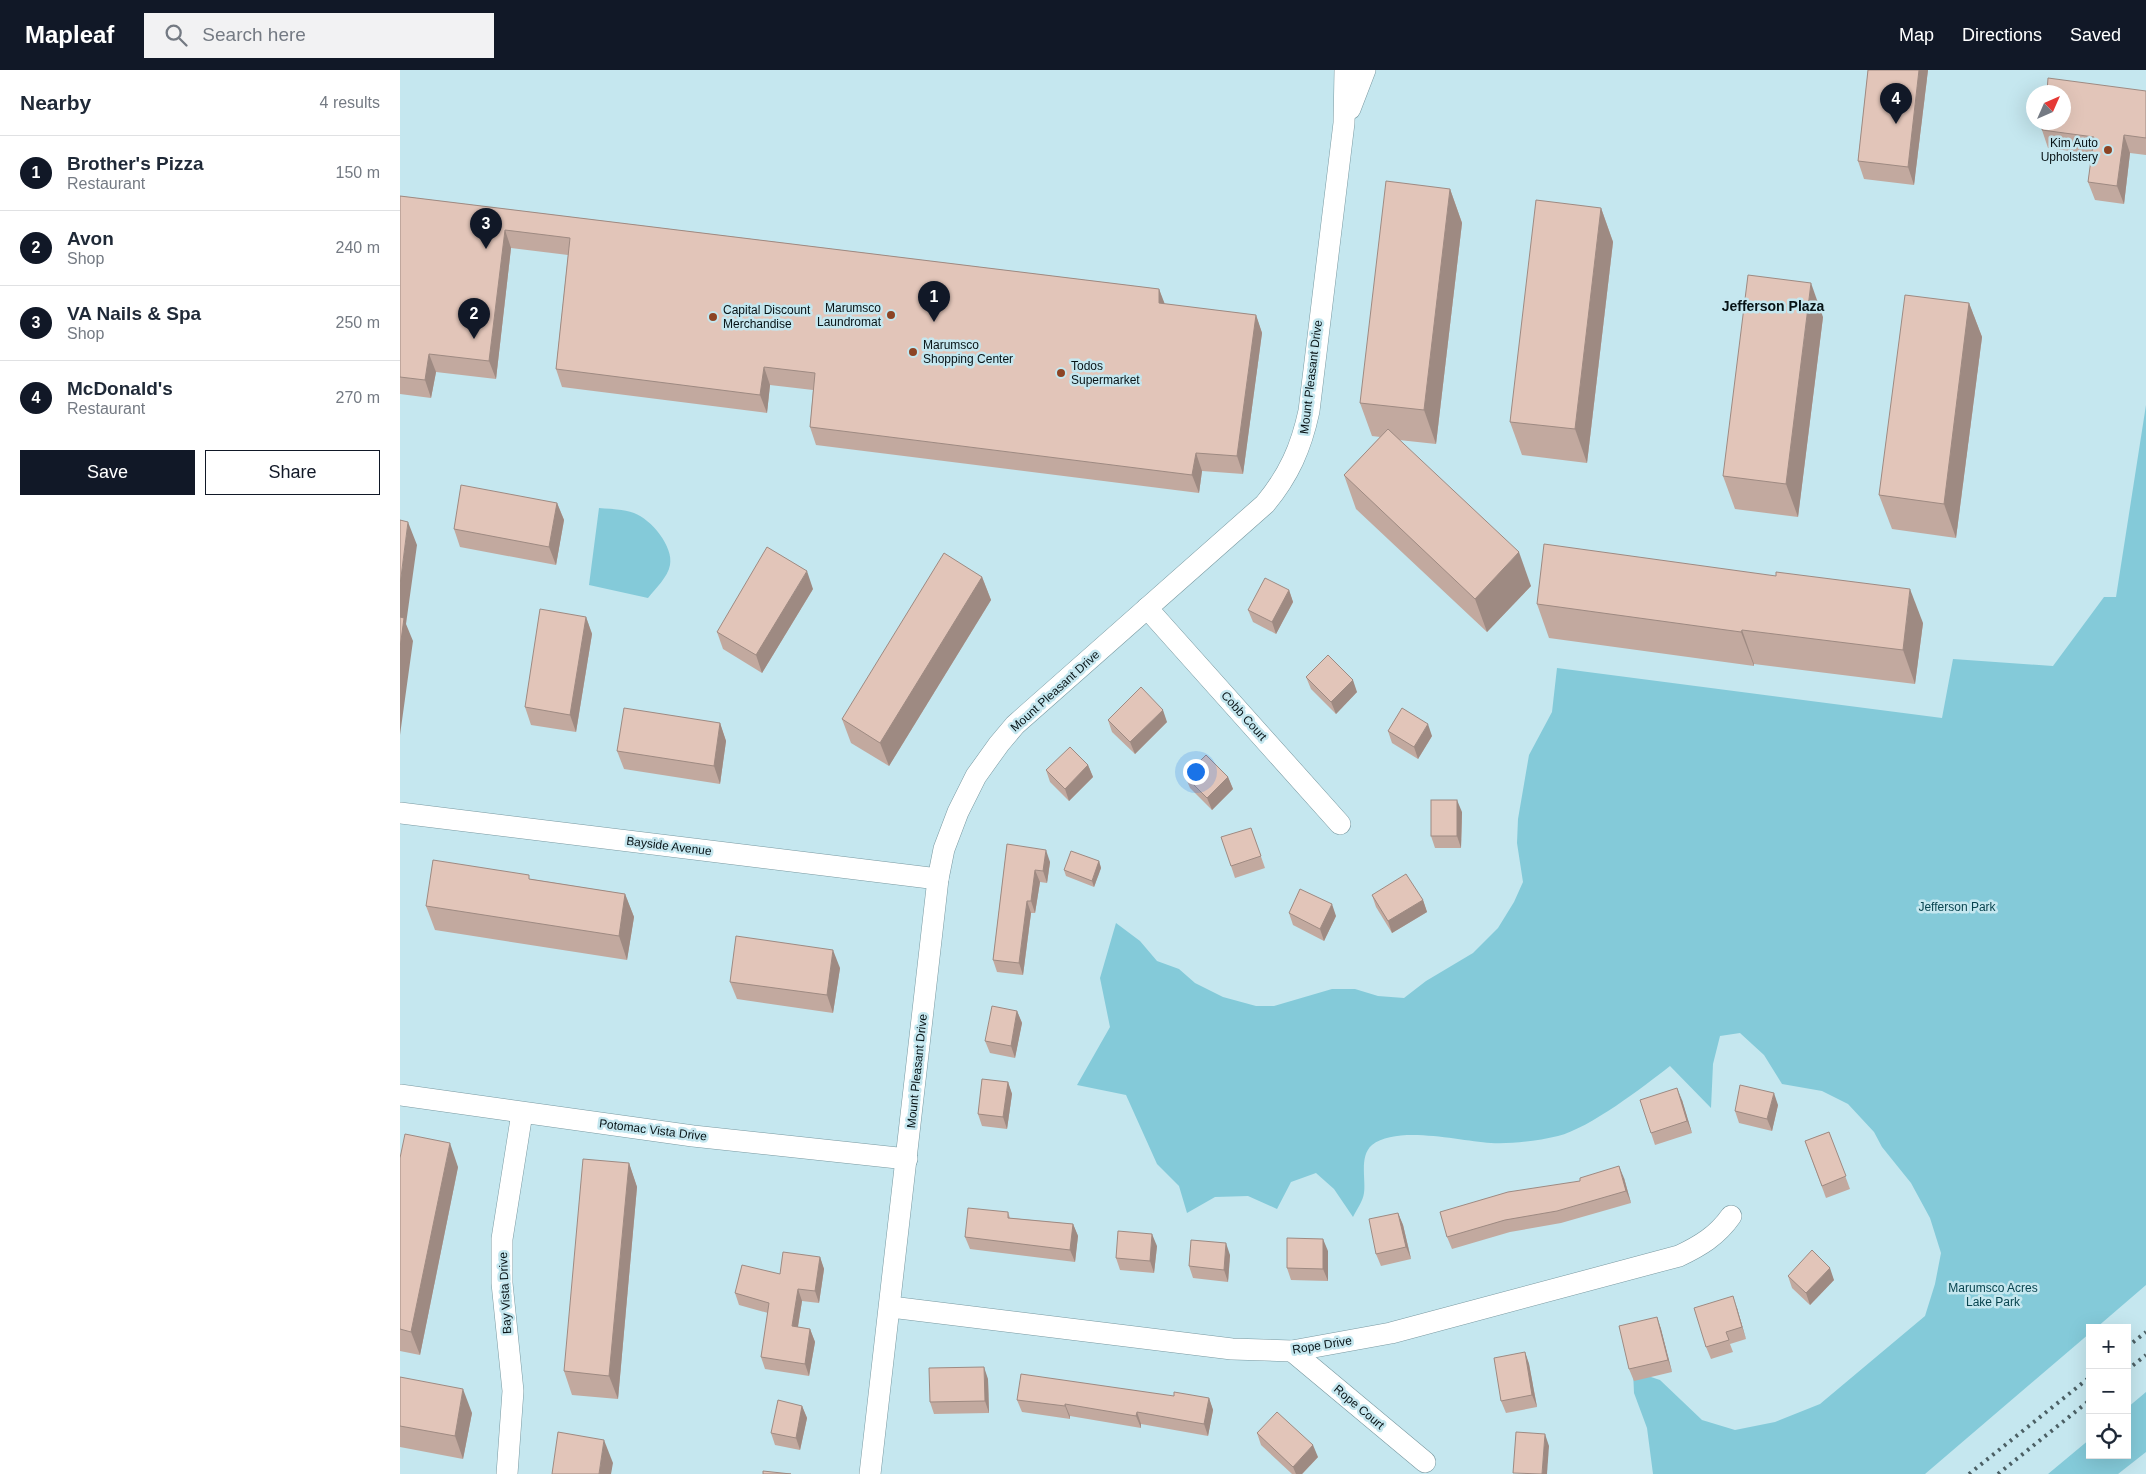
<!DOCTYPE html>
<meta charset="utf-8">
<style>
:root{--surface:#fff;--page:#f2f2f3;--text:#1f2937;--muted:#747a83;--line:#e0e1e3;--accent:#111827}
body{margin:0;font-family:Arial,sans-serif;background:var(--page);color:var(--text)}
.controls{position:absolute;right:15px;bottom:15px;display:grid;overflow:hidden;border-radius:0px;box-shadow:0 5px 20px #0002}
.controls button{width:45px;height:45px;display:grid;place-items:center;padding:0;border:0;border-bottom:1px solid var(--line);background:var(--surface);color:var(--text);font:25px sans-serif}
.compass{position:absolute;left:1626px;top:15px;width:45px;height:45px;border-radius:50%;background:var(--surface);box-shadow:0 5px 20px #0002;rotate:45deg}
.you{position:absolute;left:795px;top:701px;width:18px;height:18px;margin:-12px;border:4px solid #fff;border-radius:50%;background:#1a73e8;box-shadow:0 0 0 8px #1a73e833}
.badge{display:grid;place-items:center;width:32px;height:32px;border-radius:50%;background:var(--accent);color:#fff;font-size:16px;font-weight:700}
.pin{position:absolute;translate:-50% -41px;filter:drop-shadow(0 1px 2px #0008)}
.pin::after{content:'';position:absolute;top:26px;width:18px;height:15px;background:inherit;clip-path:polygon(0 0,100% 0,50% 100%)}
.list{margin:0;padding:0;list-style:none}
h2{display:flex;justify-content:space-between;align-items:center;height:65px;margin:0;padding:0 20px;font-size:21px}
h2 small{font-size:16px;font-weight:400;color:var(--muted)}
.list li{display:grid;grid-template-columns:32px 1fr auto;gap:15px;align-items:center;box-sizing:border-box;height:75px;padding:0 20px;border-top:1px solid var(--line)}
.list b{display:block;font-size:19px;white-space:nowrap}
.list p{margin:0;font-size:16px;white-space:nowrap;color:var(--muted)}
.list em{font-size:16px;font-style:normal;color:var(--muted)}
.actions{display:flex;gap:10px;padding:15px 20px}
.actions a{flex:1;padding:11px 0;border:1px solid var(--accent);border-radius:0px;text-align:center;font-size:18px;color:var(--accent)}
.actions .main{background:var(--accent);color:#fff}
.icon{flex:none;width:28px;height:28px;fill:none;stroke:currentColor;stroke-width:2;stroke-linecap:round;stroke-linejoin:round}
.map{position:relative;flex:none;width:1746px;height:1404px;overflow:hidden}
header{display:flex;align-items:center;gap:30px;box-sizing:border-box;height:70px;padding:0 25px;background:var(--accent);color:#fff}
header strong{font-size:24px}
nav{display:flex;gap:28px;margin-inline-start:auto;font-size:18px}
.search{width:350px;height:45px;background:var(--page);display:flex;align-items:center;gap:12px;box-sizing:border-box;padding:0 18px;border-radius:0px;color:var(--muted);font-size:19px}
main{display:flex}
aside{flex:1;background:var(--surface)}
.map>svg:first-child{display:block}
.green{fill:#84cad9}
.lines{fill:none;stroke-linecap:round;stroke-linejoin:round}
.minor-casing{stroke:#7999a1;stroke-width:22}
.minor{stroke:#fff;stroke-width:21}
.rail{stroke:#4b5f64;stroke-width:4;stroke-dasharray:2.5 5;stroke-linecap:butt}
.wall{fill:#c2a99f}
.shaded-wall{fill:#9e8a82}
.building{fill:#e2c5b9;stroke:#9e8a82}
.poi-dot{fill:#8c4424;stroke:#c5e7ef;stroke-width:2}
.labels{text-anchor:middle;stroke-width:5;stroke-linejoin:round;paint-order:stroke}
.poi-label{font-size:12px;fill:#071316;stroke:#c5e7ef;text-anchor:start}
.street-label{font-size:12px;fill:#071316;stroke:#c5e7ef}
.park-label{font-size:12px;fill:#09444f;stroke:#c5e7ef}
.neighbourhood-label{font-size:14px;font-weight:bold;fill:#071316;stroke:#c5e7ef}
</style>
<header>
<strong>Mapleaf</strong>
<div class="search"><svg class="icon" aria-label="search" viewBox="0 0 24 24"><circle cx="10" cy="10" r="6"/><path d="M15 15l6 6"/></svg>Search here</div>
<nav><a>Map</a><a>Directions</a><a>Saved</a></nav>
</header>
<main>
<aside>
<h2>Nearby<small>4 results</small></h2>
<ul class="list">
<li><span class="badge">1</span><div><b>Brother's Pizza</b><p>Restaurant</p></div><em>150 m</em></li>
<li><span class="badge">2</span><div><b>Avon</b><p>Shop</p></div><em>240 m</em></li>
<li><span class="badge">3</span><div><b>VA Nails &amp; Spa</b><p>Shop</p></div><em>250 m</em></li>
<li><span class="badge">4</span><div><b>McDonald's</b><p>Restaurant</p></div><em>270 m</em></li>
</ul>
<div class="actions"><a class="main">Save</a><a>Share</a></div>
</aside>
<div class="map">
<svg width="1746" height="1404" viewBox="0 0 1746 1404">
<rect width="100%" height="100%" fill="#c5e7ef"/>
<g class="green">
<path d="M1746,335V1215L1696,1258H1690V1263L1525,1404H1253L1247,1358L1234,1323L1233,1301L1260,1310L1302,1350L1335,1360L1375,1352L1420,1334L1525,1246L1535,1214L1541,1183L1530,1148L1511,1113L1482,1077L1474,1062L1448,1034L1422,1021L1382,1014L1364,985L1340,963L1320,966L1313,994L1311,1038L1270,996C1243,1017 1190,1058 1158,1066C1137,1071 1112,1074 1091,1073C1059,1071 998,1055 972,1075C959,1086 966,1109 964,1123C963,1131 957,1139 953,1147L934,1119L916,1103L891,1112L877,1139L848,1126L815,1127L787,1143L779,1116L757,1094L726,1025L677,1015L710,957L700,908L716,853L740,871L757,891L779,899L795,913L823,927L856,936H874L932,919H955L978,926L1004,928L1026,911L1073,883L1098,858L1114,832L1123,812L1117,773L1118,749L1129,685L1152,642L1157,598L1542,648L1553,589L1653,596L1704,527H1716Z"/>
<path d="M199,438C210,439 224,439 234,443C251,449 274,477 270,495C268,507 255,519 248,528L189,515Z"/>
<path d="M1746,1322V1382L1718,1404H1648L1690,1369V1385H1727V1338Z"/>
</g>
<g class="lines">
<defs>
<g id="minor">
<path d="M950,39L965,0"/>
<path d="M747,538L940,754"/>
<path d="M0,743L538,809"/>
<path d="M0,1025L293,1066L507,1089"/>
<path d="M491,1237L832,1279L892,1281L991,1263L1279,1186C1300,1176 1317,1166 1331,1146"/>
<path d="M892,1281L1025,1392"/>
<path d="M107,1404L113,1321L102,1213V1169L122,1043"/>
<path d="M470,1404L538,809L544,779L558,742L576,706L599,674L615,655L865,434C889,405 901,378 909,341L944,53L945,0"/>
</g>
</defs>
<use href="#minor" class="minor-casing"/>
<use href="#minor" class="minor"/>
<g class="rail">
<path d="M1727,1277L1746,1262"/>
<path d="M1727,1300L1746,1285"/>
<path d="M1569,1404L1690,1307"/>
<path d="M1598,1404L1690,1330"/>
</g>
</g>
<g class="wall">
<path d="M1468,0H1528L1514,115L1464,109L1458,91Z"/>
<path d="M1746,21V85L1730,83L1724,134L1695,130L1688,112L1692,84L1648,78L1642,60Z"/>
<path d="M1050,119L1062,153L1036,374L999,370L1131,516L1087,562L956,439L944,405L980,367L972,366L960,333Z"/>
<path d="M0,126L759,219L764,234L856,245L862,263L843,404L802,401L799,423L416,375L410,357L413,320L370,315L367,343L162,317L156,299L168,185L111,178L96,309L36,302L31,328L0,324Z"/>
<path d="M1201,138L1213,172L1187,393L1122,385L1110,352Z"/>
<path d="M1569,233L1582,267L1556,468L1492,459L1479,425Z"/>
<path d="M1423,247L1398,447L1335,439L1323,406Z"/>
<path d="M157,433L164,450L156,495L60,477L54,459Z"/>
<path d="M582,507L591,530L489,696L451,673L442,649Z"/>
<path d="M413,519L362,603L323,579L317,562Z"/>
<path d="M889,520L893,532L876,564L853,552L848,540Z"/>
<path d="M1137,534L1523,553L1515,614L1354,594V596L1149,568Z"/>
<path d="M186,547L192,564L176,662L131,655L125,637Z"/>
<path d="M906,607L957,622L936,644L911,619Z"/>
<path d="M708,650L767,652L735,684L712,662Z"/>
<path d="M320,653L326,671L320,714L224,699L217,681Z"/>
<path d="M988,661L1032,666L1018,689L992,673Z"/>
<path d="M688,695L693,707L669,731L650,712L646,700Z"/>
<path d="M785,706L828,707L833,719L812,740L790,718Z"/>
<path d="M1062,742L1061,778H1035L1031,766Z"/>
<path d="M851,758L865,798L835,808L831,796Z"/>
<path d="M607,774L650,792L647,813L640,812L635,843H631L623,905L597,902L593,890Z"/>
<path d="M699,791L701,798L694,817L666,806L664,800Z"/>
<path d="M131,809L225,824L234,847L227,890L35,860L26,836Z"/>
<path d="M972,825L1023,830L1027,842L992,863L976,837Z"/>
<path d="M889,843L936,846L924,871L893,855Z"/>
<path d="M440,898L433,943L337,929L330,912Z"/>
<path d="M617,941L622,953L615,988L590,983L585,971Z"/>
<path d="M608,1012L612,1024L607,1059L582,1056L578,1044Z"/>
<path d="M1282,1030L1292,1063L1255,1075L1251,1063Z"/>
<path d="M1378,1035L1372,1061L1339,1053L1335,1041Z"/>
<path d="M1429,1062L1450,1119L1426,1128L1405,1071Z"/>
<path d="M0,1088L58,1097L20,1285L0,1281Z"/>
<path d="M229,1093L237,1117L218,1329L172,1325L164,1301Z"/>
<path d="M1224,1108L1231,1133L1161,1153L1110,1162L1052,1179L1047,1167Z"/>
<path d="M608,1142L610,1148L673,1154L678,1166L675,1192L570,1179L565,1167Z"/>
<path d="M998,1143L1003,1155L1011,1189L981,1196L976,1184Z"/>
<path d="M757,1176L754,1203L720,1200L716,1188Z"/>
<path d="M928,1181V1211L891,1210L887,1198Z"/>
<path d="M830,1185L828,1212L793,1208L789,1196Z"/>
<path d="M420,1187L424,1199L419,1233L402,1231L398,1257L410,1259L415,1272L409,1306L365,1299L361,1287L368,1243L339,1235L335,1223Z"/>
<path d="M1388,1206L1434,1210L1410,1235L1392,1218Z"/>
<path d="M1337,1238L1346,1269L1330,1274L1333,1282L1311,1289L1306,1277Z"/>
<path d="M1257,1247L1261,1259L1272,1302L1234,1311L1229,1299Z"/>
<path d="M1125,1282L1129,1294L1137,1337L1106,1343L1101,1331Z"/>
<path d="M0,1307L72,1343L63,1389L0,1377Z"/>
<path d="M588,1309L589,1343L534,1344L530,1332Z"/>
<path d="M774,1326L809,1328L813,1340L808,1366L741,1354V1358L670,1346V1349L622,1342L617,1330Z"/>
<path d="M402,1336L407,1348L400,1380L375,1375L371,1363Z"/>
<path d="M857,1363L918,1387L902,1404H892L861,1375Z"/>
</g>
<g class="shaded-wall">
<path d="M1519,0H1528L1514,115L1508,97Z"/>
<path d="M1724,65L1730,83L1724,134L1717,116Z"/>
<path d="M1050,119L1062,153L1036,374L1024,340Z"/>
<path d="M1201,138L1213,172L1187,393L1175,359Z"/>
<path d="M105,160L111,178L96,309L89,291Z"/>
<path d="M1411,213L1423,247L1398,447L1386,414Z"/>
<path d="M759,219L766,237L759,233Z"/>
<path d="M1569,233L1582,267L1556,468L1544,434Z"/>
<path d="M856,245L862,263L843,404L837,386Z"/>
<path d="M29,284L36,302L31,328L25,310Z"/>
<path d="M364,297L370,315L367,343L360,325Z"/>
<path d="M796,383L802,401L799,423L792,405Z"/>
<path d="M157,433L164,450L156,495L149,477Z"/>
<path d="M8,452L17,475L6,554L13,571L0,665V515Z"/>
<path d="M1119,482L1131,516L1087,562L1075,529Z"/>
<path d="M407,501L413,519L362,603L356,585Z"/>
<path d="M582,507L591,530L489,696L480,673Z"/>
<path d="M1510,519L1523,553L1515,614L1503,580Z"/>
<path d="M889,520L893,532L876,564L872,552Z"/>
<path d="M186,547L192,564L176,662L170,645Z"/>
<path d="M1342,560L1354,594V596L1341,562Z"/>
<path d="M953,610L957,622L936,644L931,632Z"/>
<path d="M763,640L767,652L735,684L730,672Z"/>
<path d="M320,653L326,671L320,714L314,696Z"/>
<path d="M1028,654L1032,666L1018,689L1014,677Z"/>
<path d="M688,695L693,707L669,731L665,719Z"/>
<path d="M828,707L833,719L812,740L807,728Z"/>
<path d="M1057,730L1062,742L1061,778L1057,766Z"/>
<path d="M646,780L650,792L647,813L643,801Z"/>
<path d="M699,791L701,798L694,817L692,811Z"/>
<path d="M635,800L640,812L635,843L631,831Z"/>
<path d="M225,824L234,847L227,890L219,866Z"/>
<path d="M1023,830L1027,842L992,863L988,851Z"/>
<path d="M627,831L631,843L623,905L619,893Z"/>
<path d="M932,834L936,846L924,871L920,859Z"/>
<path d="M433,880L440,898L433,943L427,925Z"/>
<path d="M617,941L622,953L615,988L611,976Z"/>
<path d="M608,1012L612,1024L607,1059L603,1047Z"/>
<path d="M1277,1018L1282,1030L1292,1063L1287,1051Z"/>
<path d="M1374,1023L1378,1035L1372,1061L1367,1049Z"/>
<path d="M50,1073L58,1097L20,1285L11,1262Z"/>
<path d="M229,1093L237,1117L218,1329L209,1306Z"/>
<path d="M1219,1096L1224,1108L1231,1133L1226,1121Z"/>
<path d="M998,1143L1003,1155L1011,1189L1006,1177Z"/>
<path d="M673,1154L678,1166L675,1192L670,1180Z"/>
<path d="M752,1164L757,1176L754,1203L750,1191Z"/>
<path d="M923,1169L928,1181V1211L923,1199Z"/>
<path d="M826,1173L830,1185L828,1212L824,1200Z"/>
<path d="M420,1187L424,1199L419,1233L415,1221Z"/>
<path d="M1430,1198L1434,1210L1410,1235L1406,1223Z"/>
<path d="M398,1219L402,1231L396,1268L392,1256Z"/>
<path d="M1333,1226L1337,1238L1346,1269L1342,1257Z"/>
<path d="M1257,1247L1261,1259L1272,1302L1268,1290Z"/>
<path d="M410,1259L415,1272L409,1306L405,1294Z"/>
<path d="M1125,1282L1129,1294L1137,1337L1132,1325Z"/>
<path d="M584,1297L588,1309L589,1343L585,1331Z"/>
<path d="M63,1319L72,1343L63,1389L55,1366Z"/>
<path d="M809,1328L813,1340L808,1366L804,1354Z"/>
<path d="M665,1334L670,1346V1349L665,1336Z"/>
<path d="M402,1336L407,1348L400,1380L396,1368Z"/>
<path d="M737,1342L741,1354V1358L736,1346Z"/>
<path d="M1145,1364L1149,1376L1147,1404H1142Z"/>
<path d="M204,1370L213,1393L211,1404H199Z"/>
<path d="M913,1375L918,1387L902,1404H896L893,1397Z"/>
</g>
<g class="building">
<path d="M1468,0H1519L1508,97L1458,91Z"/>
<path d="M1648,8L1746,21V68L1724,65L1717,116L1688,112L1694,67L1642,60L1643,52H1664V22H1647Z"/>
<path d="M986,111L1050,119L1024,340L960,333Z"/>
<path d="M0,126L759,219V233L856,245L837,386L796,383L792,405L410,357L415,303L364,297L360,325L156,299L170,168L105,160L89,291L29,284L25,310L0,307Z"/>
<path d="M1136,130L1201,138L1175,359L1110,352Z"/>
<path d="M1348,205L1411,213L1386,414L1323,406Z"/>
<path d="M1505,225L1569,233L1544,434L1479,425Z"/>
<path d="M988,359L1119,482L1075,529L944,405Z"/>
<path d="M61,415L157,433L149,477L54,459Z"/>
<path d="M0,450L8,452L0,515Z"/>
<path d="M1144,474L1376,506V502L1510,519L1503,580L1342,560L1341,562L1137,534Z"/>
<path d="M367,477L407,501L356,585L317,562Z"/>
<path d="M544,483L582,507L480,673L442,649Z"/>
<path d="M865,508L889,520L872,552L848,540Z"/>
<path d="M140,539L186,547L170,645L125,637Z"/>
<path d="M0,547L4,548L0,578Z"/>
<path d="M928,585L953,610L931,632L906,607Z"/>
<path d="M741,617L763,640L730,672L708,650Z"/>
<path d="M224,638L320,653L314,696L217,681Z"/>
<path d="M1002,638L1028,654L1014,677L988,661Z"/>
<path d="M670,677L688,695L665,719L646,700Z"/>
<path d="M806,685L828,707L807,728L785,706Z"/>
<rect x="1031" y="730" width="26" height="36"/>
<path d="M851,758L861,786L831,796L821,767Z"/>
<path d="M607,774L646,780L643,801L635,800L631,831H627L619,893L593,890Z"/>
<path d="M671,781L699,791L692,811L664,800Z"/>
<path d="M33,790L129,805V809L225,824L219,866L26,836Z"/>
<path d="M1006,804L1023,830L988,851L972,825Z"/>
<path d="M900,819L932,834L920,859L889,843Z"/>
<path d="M336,866L433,880L427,925L330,912Z"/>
<path d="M592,936L617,941L611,976L585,971Z"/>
<path d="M582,1009L608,1012L603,1047L578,1044Z"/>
<path d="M1340,1015L1374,1023L1367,1049L1335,1041Z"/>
<path d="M1277,1018L1287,1051L1251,1063L1240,1030Z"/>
<path d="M1429,1062L1446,1106L1422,1116L1405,1071Z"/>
<path d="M5,1064L50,1073L11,1262L0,1259V1088Z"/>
<path d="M183,1089L229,1093L209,1306L164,1301Z"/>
<path d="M1219,1096L1226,1121L1157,1141L1105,1150L1047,1167L1040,1142L1108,1122L1180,1111V1108Z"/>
<path d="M568,1138L608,1142V1148L673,1154L670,1180L565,1167Z"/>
<path d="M998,1143L1006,1177L976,1184L969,1149Z"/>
<path d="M718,1161L752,1164L750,1191L716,1188Z"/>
<path d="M887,1168L923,1169V1199L887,1198Z"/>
<path d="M791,1170L826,1173L824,1200L789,1196Z"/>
<path d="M1412,1180L1430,1198L1406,1223L1388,1206Z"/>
<path d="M383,1182L420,1187L415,1221L398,1219L392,1256L410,1259L405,1294L361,1287L369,1233L335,1223L342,1195L380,1204Z"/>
<path d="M1333,1226L1342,1257L1326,1262L1329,1270L1306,1277L1294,1238Z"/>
<path d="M1257,1247L1268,1290L1229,1299L1219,1256Z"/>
<path d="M1125,1282L1132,1325L1101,1331L1094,1288Z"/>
<path d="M584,1297L585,1331L530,1332L529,1298Z"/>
<path d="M621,1304L774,1326V1322L809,1328L804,1354L737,1342L736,1346L665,1334V1336L617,1330Z"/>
<path d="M0,1307L63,1319L55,1366L0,1356Z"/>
<path d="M378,1330L402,1336L396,1368L371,1363Z"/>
<path d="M877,1342L913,1375L893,1397L857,1363Z"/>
<path d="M158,1362L204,1370L199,1404H152Z"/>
<path d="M1116,1362L1145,1364L1142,1404L1113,1403Z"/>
<path d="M363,1401L391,1404H363Z"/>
</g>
<g class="poi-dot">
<circle cx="1708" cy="80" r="5"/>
<circle cx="491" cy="245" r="5"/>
<circle cx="313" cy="247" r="5"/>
<circle cx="513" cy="282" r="5"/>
<circle cx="661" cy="303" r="5"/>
</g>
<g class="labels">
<g class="poi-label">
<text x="1698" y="77" text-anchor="end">Kim Auto<tspan x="1698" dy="14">Upholstery</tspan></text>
<text x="481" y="242" text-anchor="end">Marumsco<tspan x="481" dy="14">Laundromat</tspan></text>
<text x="323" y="244">Capital Discount<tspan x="323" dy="14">Merchandise</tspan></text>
<text x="523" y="279">Marumsco<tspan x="523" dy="14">Shopping Center</tspan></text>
<text x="671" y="300">Todos<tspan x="671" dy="14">Supermarket</tspan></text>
</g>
<g class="street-label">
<text transform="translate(911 307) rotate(-83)" y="4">Mount Pleasant Drive</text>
<text transform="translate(655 621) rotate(-42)" y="4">Mount Pleasant Drive</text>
<text transform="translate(844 646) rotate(48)" y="4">Cobb Court</text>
<text transform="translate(269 776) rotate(7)" y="4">Bayside Avenue</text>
<text transform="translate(517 1001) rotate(-84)" y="4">Mount Pleasant Drive</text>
<text transform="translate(253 1060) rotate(7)" y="4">Potomac Vista Drive</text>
<text transform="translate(105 1223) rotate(-93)" y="4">Bay Vista Drive</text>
<text transform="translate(922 1275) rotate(-9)" y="4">Rope Drive</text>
<text transform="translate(959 1337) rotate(40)" y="4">Rope Court</text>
</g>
<g class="park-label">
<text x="1557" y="841">Jefferson Park</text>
<text x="1593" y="1222">Marumsco Acres<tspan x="1593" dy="14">Lake Park</tspan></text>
</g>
<g class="neighbourhood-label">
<text x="1373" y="241">Jefferson Plaza</text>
</g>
</g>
</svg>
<div class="controls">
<button>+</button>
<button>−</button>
<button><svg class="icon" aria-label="locate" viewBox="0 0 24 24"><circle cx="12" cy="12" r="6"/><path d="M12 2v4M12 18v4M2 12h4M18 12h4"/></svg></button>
</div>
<svg class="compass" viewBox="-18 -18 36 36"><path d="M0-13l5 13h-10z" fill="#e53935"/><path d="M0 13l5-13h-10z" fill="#747a83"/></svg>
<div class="you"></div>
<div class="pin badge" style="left:534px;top:252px">1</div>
<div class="pin badge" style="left:74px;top:269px">2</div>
<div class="pin badge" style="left:86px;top:179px">3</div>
<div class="pin badge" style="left:1496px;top:54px">4</div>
</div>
</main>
